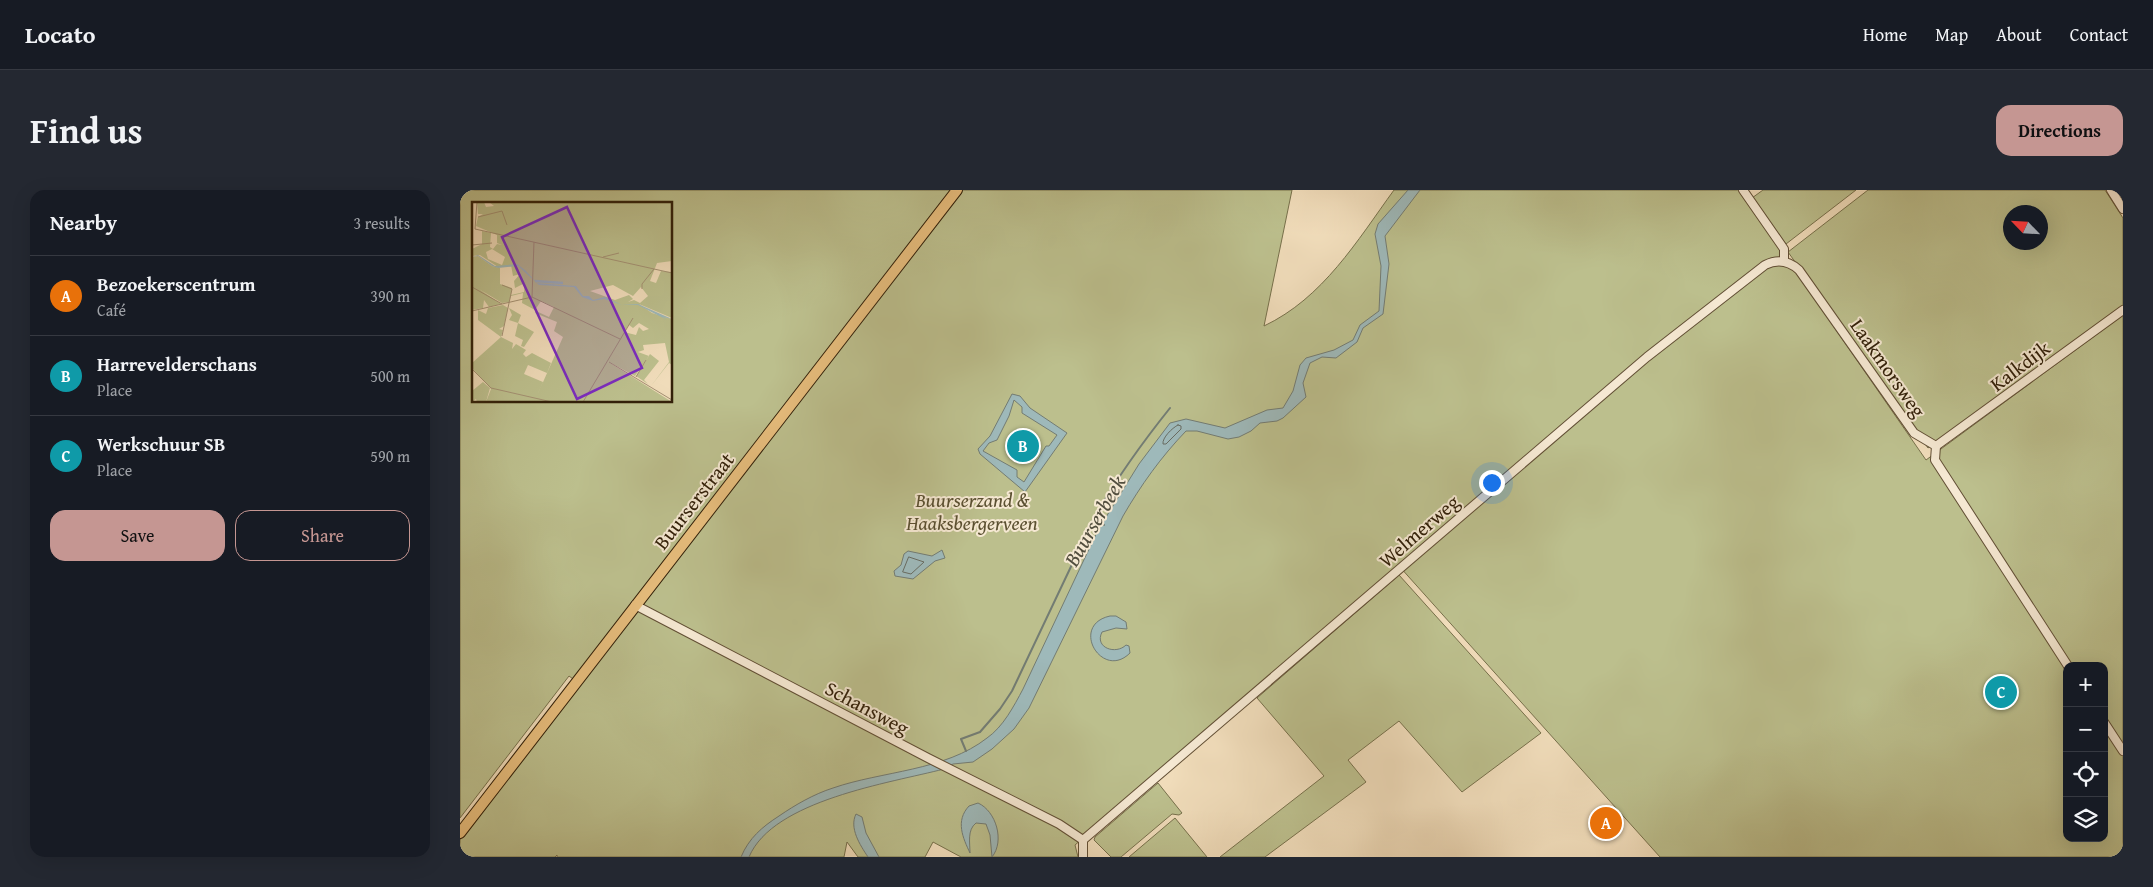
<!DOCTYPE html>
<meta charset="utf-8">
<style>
:root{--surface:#171b24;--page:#242831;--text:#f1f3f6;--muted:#9ea1a6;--line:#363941;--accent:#c59692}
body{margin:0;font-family:"Gentium Book Plus",serif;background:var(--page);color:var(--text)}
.controls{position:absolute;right:15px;bottom:15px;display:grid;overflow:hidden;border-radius:10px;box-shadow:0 5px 20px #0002}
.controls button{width:45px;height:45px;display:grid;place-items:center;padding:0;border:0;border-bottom:1px solid var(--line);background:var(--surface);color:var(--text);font:25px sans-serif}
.compass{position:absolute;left:1543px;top:15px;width:45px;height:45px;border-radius:50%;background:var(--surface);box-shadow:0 5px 20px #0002;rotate:295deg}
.you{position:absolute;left:1031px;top:292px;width:18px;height:18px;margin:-12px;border:4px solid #fff;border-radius:50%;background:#1a73e8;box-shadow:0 0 0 8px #1a73e833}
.badge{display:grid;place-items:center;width:32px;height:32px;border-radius:50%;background:var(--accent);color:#fff;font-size:16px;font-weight:700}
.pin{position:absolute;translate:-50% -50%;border:2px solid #fff;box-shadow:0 1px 5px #0006}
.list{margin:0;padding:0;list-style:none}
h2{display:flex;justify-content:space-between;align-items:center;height:65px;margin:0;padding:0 20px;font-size:21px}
h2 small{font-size:16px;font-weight:400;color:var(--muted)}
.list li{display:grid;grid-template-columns:32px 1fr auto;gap:15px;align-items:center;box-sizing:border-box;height:80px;padding:0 20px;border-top:1px solid var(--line)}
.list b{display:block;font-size:19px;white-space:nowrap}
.list p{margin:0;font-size:16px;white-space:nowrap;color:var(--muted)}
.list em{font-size:16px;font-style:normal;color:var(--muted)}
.actions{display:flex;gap:10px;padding:15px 20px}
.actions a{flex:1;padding:11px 0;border:1px solid var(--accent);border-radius:15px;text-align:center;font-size:18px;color:var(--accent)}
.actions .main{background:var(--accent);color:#111}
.icon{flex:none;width:28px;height:28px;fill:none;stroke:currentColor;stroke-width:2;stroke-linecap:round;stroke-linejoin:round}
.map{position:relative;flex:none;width:1663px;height:667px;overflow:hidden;border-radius:15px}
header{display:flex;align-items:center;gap:30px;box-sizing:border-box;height:70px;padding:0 25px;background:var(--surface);border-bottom:1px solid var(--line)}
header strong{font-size:24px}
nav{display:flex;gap:28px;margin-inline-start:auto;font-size:18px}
.intro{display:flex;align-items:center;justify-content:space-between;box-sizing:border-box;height:120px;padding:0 30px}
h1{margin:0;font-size:35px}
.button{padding:12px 22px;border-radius:15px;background:var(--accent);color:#111;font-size:18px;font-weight:700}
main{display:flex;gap:30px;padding:0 30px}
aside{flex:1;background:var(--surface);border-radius:15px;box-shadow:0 5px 20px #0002}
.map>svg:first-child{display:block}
.green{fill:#bcbf8d;stroke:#77704b;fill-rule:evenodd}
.water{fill:#9eb9ba;stroke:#737c73;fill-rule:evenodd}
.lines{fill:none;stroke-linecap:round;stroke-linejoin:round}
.shore{stroke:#686c62;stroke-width:1}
.stream{stroke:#737c73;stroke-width:2}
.minor-casing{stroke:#624f35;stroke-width:10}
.major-casing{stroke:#322009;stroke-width:12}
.minor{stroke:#f5e8d2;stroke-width:8}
.major{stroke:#e8be7d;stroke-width:10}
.labels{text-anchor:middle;stroke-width:4;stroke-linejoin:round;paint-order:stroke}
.street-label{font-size:20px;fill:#322009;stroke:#f5e8d2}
.park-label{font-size:20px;font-style:italic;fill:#5b5031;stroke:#f5e8d2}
.water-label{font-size:21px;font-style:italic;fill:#524e3e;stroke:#f5e8d2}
.inset-river{fill:none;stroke:#9eb9ba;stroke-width:2.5}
.inset-road{fill:none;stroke:#a49173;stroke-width:1}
.view{fill:#7b2cbf;fill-opacity:0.15;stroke:#7b2cbf;stroke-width:2.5}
.inset-edge{fill:none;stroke:#322009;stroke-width:2.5}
</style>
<header>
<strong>Locato</strong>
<nav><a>Home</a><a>Map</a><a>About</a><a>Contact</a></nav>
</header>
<div class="intro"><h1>Find us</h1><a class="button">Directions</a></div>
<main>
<aside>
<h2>Nearby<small>3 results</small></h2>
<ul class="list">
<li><span class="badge" style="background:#e8710a">A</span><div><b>Bezoekerscentrum</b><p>Café</p></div><em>390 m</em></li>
<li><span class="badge" style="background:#0f9aa8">B</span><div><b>Harrevelderschans</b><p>Place</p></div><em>500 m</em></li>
<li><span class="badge" style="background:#0f9aa8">C</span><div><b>Werkschuur SB</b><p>Place</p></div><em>590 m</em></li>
</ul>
<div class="actions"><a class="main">Save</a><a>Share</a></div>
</aside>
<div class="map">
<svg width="1663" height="667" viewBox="0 0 1663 667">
<rect width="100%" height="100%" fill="#f0dcba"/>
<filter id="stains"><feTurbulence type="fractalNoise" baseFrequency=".004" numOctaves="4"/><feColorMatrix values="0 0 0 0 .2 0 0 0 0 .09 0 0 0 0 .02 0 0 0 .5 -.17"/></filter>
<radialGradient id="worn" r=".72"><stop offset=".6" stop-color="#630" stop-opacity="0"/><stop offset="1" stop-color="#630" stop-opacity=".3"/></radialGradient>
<g class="green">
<path d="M0,0H832L804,136C863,108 897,51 934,0H1279L1466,270L1663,125V667H1200L939,376L615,655L618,667H501L473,652L465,667H398L387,652L384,667H97V665L95,667H0V650L120,494L109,486L0,628ZM14,14H211V211H14ZM1607,476H1644V648H1607Z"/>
<path d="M1303,0H1396L1326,54L1292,8Z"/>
<path d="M1408,0H1645L1663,28V115L1468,258L1328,62ZM1550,22H1580V52H1550Z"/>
<path d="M939,385L1081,543L1002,602L939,531L888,570L906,592L805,667H760L864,586L797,508Z"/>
<path d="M698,593L722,623L719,625L712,624L661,667H651L634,650L635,647Z"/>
<path d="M715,628L747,667H669Z"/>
</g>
<g class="water">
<path d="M948,0H960L925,46L929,74L923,124L903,138L897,152L876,168L862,167L850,173L843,193L846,207L823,228L817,231L800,233L791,241L779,247L768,249L737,241H726C701,267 681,295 663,326L569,518L554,539L532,559L513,572L493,574L484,579C430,593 313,610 289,667H281C289,648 302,637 319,626C335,615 354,604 373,598C422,581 485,581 527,548C543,537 554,516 563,499L638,340L679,274L710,233L726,229L765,238L807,220L823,218L833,201L840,175L846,168L874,160L893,150L900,135L919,121L921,76L915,44L918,34Z"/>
<path d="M552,204L560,206L570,218L607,243L565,302L520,264L518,259L530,246ZM554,210L562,217V223L597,245L589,256H586L564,292L557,287V280L523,261L529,253L537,250L549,226Z"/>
<path d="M482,360L485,368L475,371L453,389L435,386L434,381L441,375L444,364L448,361L472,366Z"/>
<path d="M650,426H656L666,432L667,439L656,438L642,442C634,458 656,465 666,455L669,456L670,463C642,491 609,435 650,426Z"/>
<path d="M518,613C536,621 545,651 532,667L530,645L526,634L516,633C507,640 510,653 510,663C503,648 495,631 509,616Z"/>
<path d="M396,624L402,627L406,643L419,667H408C400,655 389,638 396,624Z"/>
</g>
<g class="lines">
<g class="shore">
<path d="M718,235L721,236V239L706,254H703C702,248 712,238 718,235Z"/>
<path d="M449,367L464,372L451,384L443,382Z"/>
</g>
<g class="stream">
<path d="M644,335L634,328C656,289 682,253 710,218"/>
<path d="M506,561L501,549L520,542L540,519L552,501L634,328"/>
</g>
<defs>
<g id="minor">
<path d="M1283,0L1324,59V71"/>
<path d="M1651,0L1663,19"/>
<path d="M1476,256L1475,270L1608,476"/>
<path d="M1476,256L1663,120"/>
<path d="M175,415L468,568L599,634L623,650"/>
<path d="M1644,532L1663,561"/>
<path d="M623,650L1187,167L1305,75C1317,69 1328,70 1339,80L1454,243L1476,256"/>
<path d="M623,667V650"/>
</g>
<path id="major" d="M0,643L497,0"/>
</defs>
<use href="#minor" class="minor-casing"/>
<use href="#major" class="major-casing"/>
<use href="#minor" class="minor"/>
<use href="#major" class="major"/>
</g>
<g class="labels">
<g class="street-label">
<text transform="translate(1560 176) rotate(-37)" y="7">Kalkdijk</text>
<text transform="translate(1428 178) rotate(55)" y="7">Laakmorsweg</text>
<text transform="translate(234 311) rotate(-52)" y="7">Buurserstraat</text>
<text transform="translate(959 341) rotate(-41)" y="7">Welmerweg</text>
<text transform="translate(407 518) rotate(28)" y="7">Schansweg</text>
</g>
<g class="park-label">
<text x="512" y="317">Buurserzand &amp;<tspan x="512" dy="23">Haaksbergerveen</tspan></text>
</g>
<g class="water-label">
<text transform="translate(635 331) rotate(-60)" y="7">Buurserbeek</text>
</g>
</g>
<g transform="translate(12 12)">
<rect width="200" height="200" fill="#f0dcba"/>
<path d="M5,0H12L14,5L22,4L17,0H200V59L185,61L178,79L184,81L189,69L200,70V116L167,102L180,111L200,117V163L197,161L179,184L197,160L193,141L171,143L172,148L166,150L177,154L163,174L135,159L200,200H14L19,187L0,166V161L29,135L41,141L40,147L44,142L54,148L51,152L54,155L60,151L79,161L75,171L56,163L52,172L71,180L64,196L91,135L82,129L85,120L63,111L64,109L77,115L82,105L69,99L63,108L50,101L51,91L39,94L37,100L30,101L7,87L29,102L17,105L12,98L11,106L0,108V55L6,54L20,64L28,66V82L40,86L39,93L52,90L53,81L43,86L42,79L48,72L41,74L39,63L26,65L8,53L0,54V47L10,42V29L19,31L18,45L21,47L25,42L30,43L25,41V33L4,24L6,15L11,12H6ZM20,47L33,55L30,63L16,57L14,50ZM141,83L161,94L169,85L176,94L168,101L162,98L156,100L161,97L157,93L143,98L118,89ZM167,121L177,127L171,129L167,125L164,133L152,130L157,123L161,126ZM31,103L36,106L32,124L27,127L31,128L29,135L6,118V108L14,112L16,106ZM37,106L49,113L46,121L62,130L52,145L49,144L51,138L43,134L46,121L37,118L40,113ZM178,152L187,159L172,178L176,182L164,174ZM11,180L18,186L14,200H5L4,197L0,200V189Z" fill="#bcbf8d" fill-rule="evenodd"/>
<path d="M6,53L23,64L45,62L53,68L65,81L104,84L111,94H117L121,98L133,95L150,103L166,102L200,117L191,115L195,118L166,103H150L132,97L121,99L110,95L102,85L67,83L46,64L26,66L20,64L6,54L0,55Z" fill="#9eb9ba"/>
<path class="inset-river" d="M63,79L91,81"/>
<path class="inset-road" d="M6,15L30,9L35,23M3,27L5,0M3,27L200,71M0,43L20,41M131,55L147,51M30,83L40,87L30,134M0,85L30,102M170,87V82L182,67M60,95L148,137M60,95L62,40M0,109L60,95M137,160L200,198M0,167L19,186L80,200M164,175L174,158M111,200L161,116"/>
<path class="view" d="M95,5L170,166L105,197L30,35Z"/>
<rect width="200" height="200" class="inset-edge"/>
</g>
<rect width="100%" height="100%" filter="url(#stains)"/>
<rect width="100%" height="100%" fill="url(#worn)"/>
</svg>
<div class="controls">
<button>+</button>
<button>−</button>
<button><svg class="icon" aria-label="locate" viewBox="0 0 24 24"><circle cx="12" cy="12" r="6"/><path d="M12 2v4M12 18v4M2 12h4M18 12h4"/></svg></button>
<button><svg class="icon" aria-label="layers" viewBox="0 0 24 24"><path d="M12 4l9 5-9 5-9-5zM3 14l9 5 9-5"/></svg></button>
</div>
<svg class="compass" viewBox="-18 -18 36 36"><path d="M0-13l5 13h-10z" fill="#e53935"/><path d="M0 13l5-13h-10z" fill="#9ea1a6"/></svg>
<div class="you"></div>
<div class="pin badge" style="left:1146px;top:633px;background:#e8710a">A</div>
<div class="pin badge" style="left:563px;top:256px;background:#0f9aa8">B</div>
<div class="pin badge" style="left:1541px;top:502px;background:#0f9aa8">C</div>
</div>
</main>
